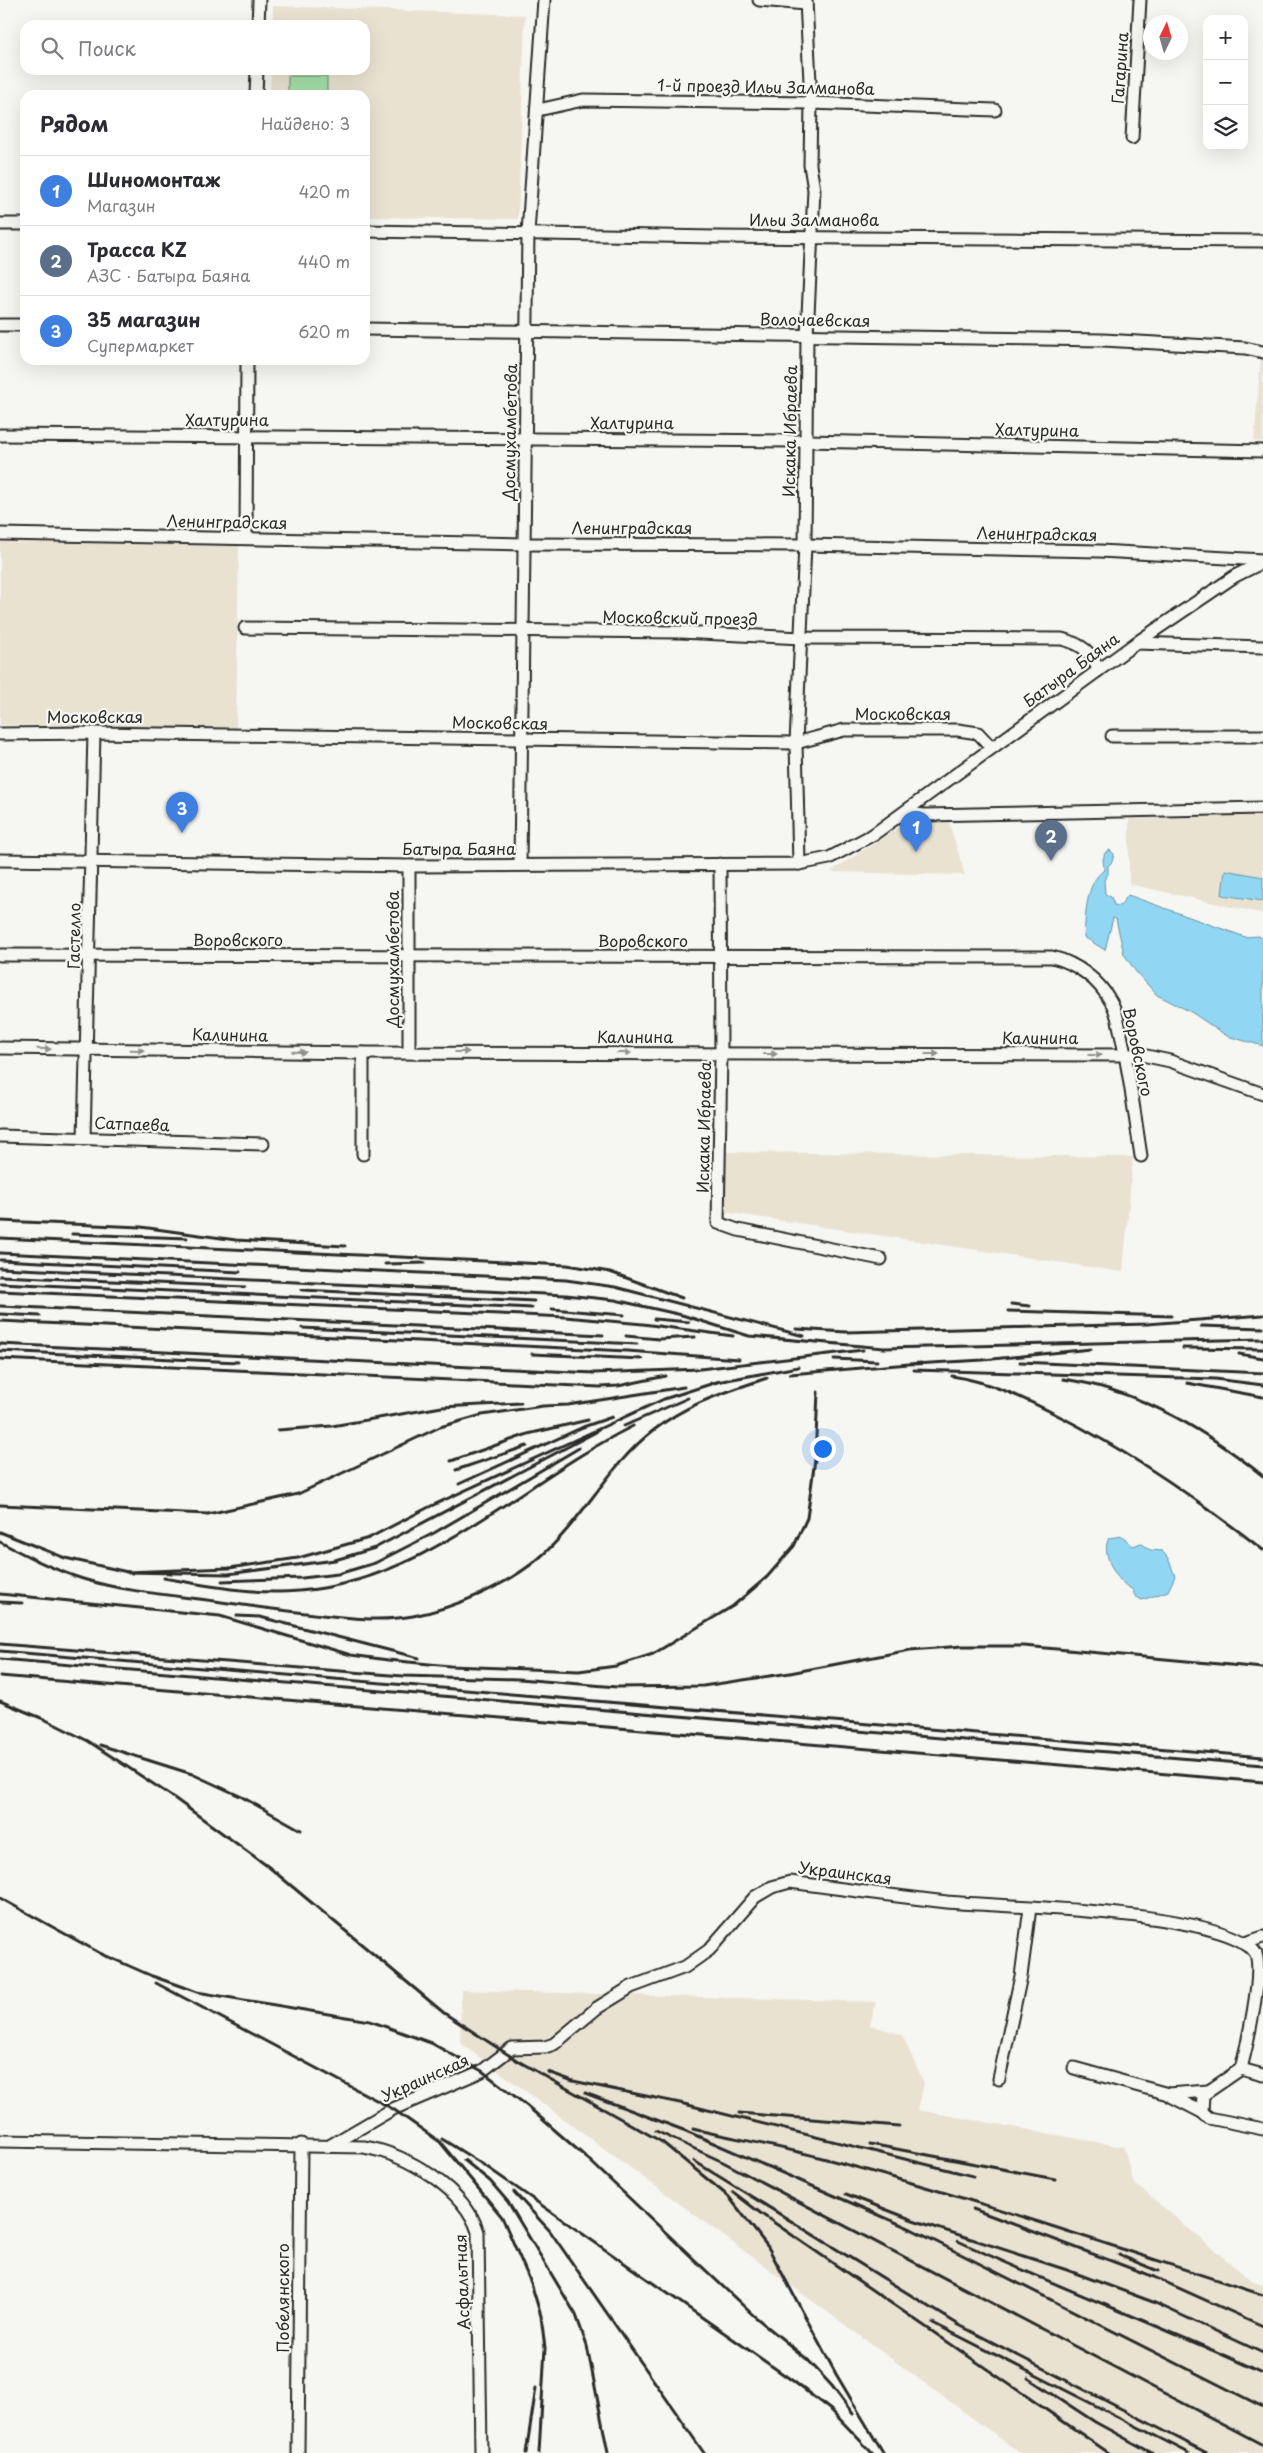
<!DOCTYPE html>
<html lang="ru">
<meta charset="utf-8">
<style>
:root{--surface:#fff;--page:#f7f7f7;--text:#2b2b33;--muted:#7c7c81;--line:#e1e1e2;--accent:#ea580c}
body{margin:0;font-family:"Playpen Sans",sans-serif;background:var(--page);color:var(--text)}
.controls{position:absolute;right:15px;top:15px;display:grid;overflow:hidden;border-radius:10px;box-shadow:0 5px 20px #0002}
.controls button{width:45px;height:45px;display:grid;place-items:center;padding:0;border:0;border-bottom:1px solid var(--line);background:var(--surface);color:var(--text);font:25px sans-serif}
.compass{position:absolute;left:1143px;top:15px;width:45px;height:45px;border-radius:50%;background:var(--surface);box-shadow:0 5px 20px #0002;rotate:5deg}
.you{position:absolute;left:822px;top:1448px;width:18px;height:18px;margin:-12px;border:4px solid #fff;border-radius:50%;background:#1a73e8;box-shadow:0 0 0 8px #1a73e833}
.badge{display:grid;place-items:center;width:32px;height:32px;border-radius:50%;background:var(--accent);color:#fff;font-size:16px;font-weight:700}
.pin{position:absolute;translate:-50% -41px;filter:drop-shadow(0 1px 2px #0008)}
.pin::after{content:'';position:absolute;top:26px;width:18px;height:15px;background:inherit;clip-path:polygon(0 0,100% 0,50% 100%)}
.list{margin:0;padding:0;list-style:none}
h2{display:flex;justify-content:space-between;align-items:center;height:65px;margin:0;padding:0 20px;font-size:21px}
h2 small{font-size:16px;font-weight:400;color:var(--muted)}
.list li{display:grid;grid-template-columns:32px 1fr auto;gap:15px;align-items:center;box-sizing:border-box;height:70px;padding:0 20px;border-top:1px solid var(--line)}
.list b{display:block;font-size:19px;white-space:nowrap}
.list p{margin:0;font-size:16px;white-space:nowrap;color:var(--muted)}
.list em{font-size:16px;font-style:normal;color:var(--muted)}
.icon{flex:none;width:28px;height:28px;fill:none;stroke:currentColor;stroke-width:2;stroke-linecap:round;stroke-linejoin:round}
.map{position:relative;flex:none;width:1263px;height:2453px;overflow:hidden}
.search{position:absolute;background:var(--surface);box-shadow:0 5px 20px #0002;left:20px;top:20px;width:350px;height:55px;display:flex;align-items:center;gap:12px;box-sizing:border-box;padding:0 18px;border-radius:15px;color:var(--muted);font-size:19px}
.panel{position:absolute;background:var(--surface);box-shadow:0 5px 20px #0002;left:20px;top:90px;width:350px;height:275px;border-radius:15px}
.map>svg:first-child{display:block}
.built{fill:#eae2d1}
.green{fill:#a4e1a7;stroke:#688669}
.water{fill:#91d7f3;stroke:#6892a3}
.lines{fill:none;stroke-linecap:round;stroke-linejoin:round}
.minor-casing{stroke:#2b2b2b;stroke-width:15}
.minor{stroke:#f6f6f2;stroke-width:11}
.rail{stroke:#2b2b2b;stroke-width:3}
.oneway{fill:#90908e}
.labels{text-anchor:middle;stroke-width:4.5;stroke-linejoin:round;paint-order:stroke}
.street-label{font-size:16px;fill:#2b2b2b;stroke:#f6f6f2}
</style>
<div class="map">
<svg width="1263" height="2453" viewBox="0 0 1263 2453">
<rect width="100%" height="100%" fill="#f6f6f2"/>
<filter id="ink" filterUnits="userSpaceOnUse"><feTurbulence type="fractalNoise" baseFrequency=".02" numOctaves="2"/><feDisplacementMap in="SourceGraphic" scale="10" xChannelSelector="R" yChannelSelector="G"/><feConvolveMatrix kernelMatrix="1 2 1 2 8 2 1 2 1" color-interpolation-filters="sRGB"/></filter>
<g filter="url(#ink)">
<g class="built">
<path d="M273,6L525,15L518,219L365,217V95H270L271,70H365V25H273Z"/>
<path d="M1261,357H1263V442L1254,441Z"/>
<path d="M0,542L239,546L236,728L0,725Z"/>
<path d="M1263,815V914L1129,884V819Z"/>
<path d="M949,822L965,875L830,872L901,826L915,823Z"/>
<path d="M726,1152L1133,1157L1123,1272L724,1212Z"/>
<path d="M461,1990L876,2002L870,2025L902,2035L924,2083L918,2110L1124,2147L1133,2182L1253,2282L1263,2285V2453H1020L460,2043Z"/>
</g>
<rect class="green" x="288" y="76" width="39" height="19"/>
<g class="water">
<path d="M1110,850L1114,854L1112,862L1108,866V874L1104,880L1105,894L1111,897L1114,905L1120,906L1128,895L1245,937L1259,936L1263,939V1046L1227,1036L1191,1012L1157,995L1136,972L1124,954L1116,919L1113,918L1105,950L1084,937C1086,915 1085,884 1104,870L1103,860L1105,853Z"/>
<path d="M1225,870L1263,877V901L1222,895Z"/>
<path d="M1122,1536L1133,1546L1141,1543L1150,1550L1162,1551L1168,1558L1175,1576L1168,1591L1142,1600L1135,1596L1132,1589C1117,1583 1100,1553 1109,1538Z"/>
</g>
<g class="lines">
<defs>
<g id="minor">
<path d="M759,0L806,4"/>
<path d="M258,25L259,0"/>
<path d="M256,95L257,70"/>
<path d="M538,110L583,100L811,103L995,110"/>
<path d="M1132,138L1140,0"/>
<path d="M0,224H25"/>
<path d="M365,231L716,237L1263,241"/>
<path d="M0,325H25"/>
<path d="M365,329L1103,340L1245,348L1263,352"/>
<path d="M0,435L806,441L1263,451"/>
<path d="M0,534L525,544L805,545L1100,551L1263,560"/>
<path d="M246,538L247,360"/>
<path d="M245,628L680,632L802,638L1062,639C1081,644 1093,652 1098,671"/>
<path d="M1136,643L1263,647"/>
<path d="M0,734L94,733L796,743L844,730H958L978,733L991,747"/>
<path d="M1112,736H1263"/>
<path d="M904,813L925,815L1263,808"/>
<path d="M0,860L409,866L799,864L829,858L874,834L1136,643L1235,576L1263,562"/>
<path d="M720,864L721,1053L718,1223L738,1230L881,1259"/>
<path d="M799,864L796,743L805,545L807,336L814,190L810,165L811,103L806,0"/>
<path d="M520,865L528,233L544,0"/>
<path d="M409,866V1052"/>
<path d="M0,955L1052,957C1077,963 1099,980 1111,1002C1118,1013 1119,1027 1122,1039C1130,1078 1135,1117 1141,1156"/>
<path d="M0,1048L363,1053L1142,1055L1170,1061L1263,1094"/>
<path d="M0,1136L263,1144"/>
<path d="M84,1139L94,733"/>
<path d="M363,1154V1053"/>
<path d="M1245,1943L1263,1937"/>
<path d="M1074,2068L1168,2094L1208,2091"/>
<path d="M1241,2069L1203,2095L1202,2112L1209,2118L1263,2129"/>
<path d="M999,2079L1021,1976L1030,1908"/>
<path d="M1169,2095L1202,2112"/>
<path d="M0,2141L364,2147C406,2154 465,2189 478,2232L481,2453"/>
<path d="M331,2145L393,2109L482,2071L512,2048L545,2047L554,2044L597,2008L631,1987L685,1967L709,1950L755,1897L772,1887L790,1882C842,1889 895,1896 947,1902C1002,1907 1230,1910 1256,1954C1263,1975 1247,2045 1241,2069L1263,2075"/>
<path d="M298,2453L301,2144"/>
</g>
</defs>
<use href="#minor" class="minor-casing"/>
<use href="#minor" class="minor"/>
<g class="rail">
<path d="M0,1221L141,1227L236,1240L345,1246"/>
<path d="M72,1234L187,1238"/>
<path d="M0,1238L567,1265L610,1272L682,1298"/>
<path d="M0,1253L566,1280L615,1287L804,1336"/>
<path d="M0,1260L240,1272"/>
<path d="M385,1264L425,1263"/>
<path d="M0,1268L566,1295L615,1300L682,1315L749,1336L884,1348L1263,1339"/>
<path d="M0,1276L245,1287"/>
<path d="M0,1283L532,1308"/>
<path d="M302,1290L534,1301"/>
<path d="M0,1291L565,1317L643,1324L733,1336"/>
<path d="M1011,1304L1030,1306"/>
<path d="M0,1306L603,1335"/>
<path d="M552,1309L624,1315"/>
<path d="M1008,1311L1171,1316"/>
<path d="M0,1314L40,1316"/>
<path d="M654,1319L689,1322"/>
<path d="M0,1321L627,1351L739,1359"/>
<path d="M1201,1326L1263,1328"/>
<path d="M302,1328L637,1344"/>
<path d="M796,1329L846,1332L1147,1324L1263,1315"/>
<path d="M626,1336L659,1339L695,1337"/>
<path d="M0,1344L594,1373L700,1369L863,1350"/>
<path d="M1183,1348L1263,1349"/>
<path d="M0,1351L238,1362"/>
<path d="M532,1354L642,1359"/>
<path d="M1239,1354L1263,1358"/>
<path d="M0,1359L600,1387L618,1386L666,1376"/>
<path d="M834,1359L877,1361"/>
<path d="M1020,1362L1263,1373"/>
<path d="M914,1364L983,1360L1091,1349"/>
<path d="M914,1370L1215,1379L1263,1385"/>
<path d="M790,1374L921,1363"/>
<path d="M952,1376C991,1382 1026,1399 1061,1417C1133,1454 1199,1500 1263,1550"/>
<path d="M1063,1379C1136,1389 1206,1430 1263,1476"/>
<path d="M711,1383L798,1367"/>
<path d="M1187,1383L1263,1397"/>
<path d="M624,1426L688,1398"/>
<path d="M278,1430L332,1426L442,1407L521,1403"/>
<path d="M596,1432L375,1548L335,1560L228,1574L126,1572L229,1568L298,1558L369,1538L429,1507L664,1399L717,1382"/>
<path d="M451,1461L528,1434L588,1420"/>
<path d="M456,1470L527,1446"/>
<path d="M459,1484L583,1427L612,1417"/>
<path d="M0,1505L208,1514L298,1494L440,1427L482,1415L543,1406L568,1405L684,1387"/>
<path d="M0,1532L65,1558L132,1573"/>
<path d="M0,1542C27,1556 54,1570 83,1579C125,1592 172,1595 215,1601C248,1606 281,1610 314,1614C348,1618 380,1622 413,1616C455,1608 505,1586 538,1559C582,1522 608,1465 654,1430C688,1403 726,1392 767,1378"/>
<path d="M164,1578C209,1586 254,1595 299,1591C427,1581 523,1481 633,1426"/>
<path d="M222,1581L302,1578L338,1574L375,1563L434,1533L579,1448"/>
<path d="M0,1594L220,1616L351,1655L388,1660L450,1666L579,1671L616,1666L653,1654L733,1606L767,1577L794,1546L807,1518L815,1459L818,1392"/>
<path d="M0,1602L22,1603"/>
<path d="M237,1616L260,1617L419,1658"/>
<path d="M0,1644L403,1676L519,1679L617,1687L703,1686L790,1673L910,1650L963,1646H1024L1263,1668"/>
<path d="M0,1651L1263,1757"/>
<path d="M0,1659L1263,1765"/>
<path d="M0,1676L1263,1782"/>
<path d="M0,1701L46,1720L88,1741L170,1795L270,1868L444,2013L518,2061L662,2142L729,2197L768,2247L836,2374L883,2453"/>
<path d="M100,1745L192,1774L242,1797L301,1830"/>
<path d="M0,1898L107,1957"/>
<path d="M102,1954L152,1976L197,1992L370,2021L431,2043L482,2071L526,2105L588,2159L753,2315L808,2360L832,2386L853,2414"/>
<path d="M156,1983L393,2109L440,2142L502,2217L531,2283L541,2316L545,2348L539,2453"/>
<path d="M548,2072L573,2081L680,2103L973,2176"/>
<path d="M585,2093L686,2131L911,2229L1263,2407"/>
<path d="M739,2113L899,2126"/>
<path d="M693,2129C737,2139 782,2147 826,2159C973,2198 1118,2248 1263,2295"/>
<path d="M656,2131L723,2162L1263,2445"/>
<path d="M442,2139L487,2167L793,2381L832,2411L872,2453"/>
<path d="M870,2144L1055,2179"/>
<path d="M464,2160L490,2181L508,2202L576,2315L587,2346L608,2453"/>
<path d="M694,2161L959,2325L1207,2453"/>
<path d="M514,2192L550,2231L704,2453"/>
<path d="M733,2192L763,2215L1109,2453"/>
<path d="M846,2194L913,2220L1067,2270L1153,2302L1263,2353"/>
<path d="M973,2209L1154,2277L1263,2326"/>
<path d="M958,2241C1058,2288 1163,2326 1263,2373"/>
<path d="M1119,2255L1158,2271"/>
<path d="M933,2323L1189,2453"/>
<path d="M1028,2378L1095,2422L1152,2453"/>
<path d="M526,2453L536,2388"/>
</g>
</g>
<defs><path id="oneway-solid" d="M-6-.8H1V-3.2L6.5 0L1 3.2V.8H-6Z" transform="scale(1.25)"/></defs>
<g class="oneway">
<use href="#oneway-solid" transform="translate(44 1049) rotate(1)"/>
<use href="#oneway-solid" transform="translate(137 1050) rotate(1)"/>
<use href="#oneway-solid" transform="translate(299 1052) rotate(1)"/>
<use href="#oneway-solid" transform="translate(462 1052)"/>
<use href="#oneway-solid" transform="translate(624 1053)"/>
<use href="#oneway-solid" transform="translate(770 1054)"/>
<use href="#oneway-solid" transform="translate(932 1054)"/>
<use href="#oneway-solid" transform="translate(1095 1055)"/>
</g>
</g>
<g class="labels">
<g class="street-label">
<text transform="translate(1120 68) rotate(-86)" y="6">Гагарина</text>
<text transform="translate(766 87) rotate(1)" y="6">1-й проезд Ильи Залманова</text>
<text x="814" y="226">Ильи Залманова</text>
<text transform="translate(815 320) rotate(1)" y="6">Волочаевская</text>
<text x="227" y="426">Халтурина</text>
<text x="632" y="429">Халтурина</text>
<text transform="translate(1037 430) rotate(1)" y="6">Халтурина</text>
<text transform="translate(790 431) rotate(-89)" y="6">Искака Ибраева</text>
<text transform="translate(510 432) rotate(-89)" y="6">Досмухамбетова</text>
<text transform="translate(227 522) rotate(1)" y="6">Ленинградская</text>
<text x="632" y="534">Ленинградская</text>
<text transform="translate(1037 534) rotate(1)" y="6">Ленинградская</text>
<text transform="translate(680 618) rotate(1)" y="6">Московский проезд</text>
<text transform="translate(1071 670) rotate(-36)" y="6">Батыра Баяна</text>
<text x="903" y="720">Московская</text>
<text x="95" y="723">Московская</text>
<text transform="translate(500 723) rotate(1)" y="6">Московская</text>
<text x="459" y="855">Батыра Баяна</text>
<text transform="translate(74 936) rotate(-89)" y="6">Гастелло</text>
<text x="238" y="946">Воровского</text>
<text x="643" y="947">Воровского</text>
<text transform="translate(393 959) rotate(-90)" y="6">Досмухамбетова</text>
<text transform="translate(230 1035) rotate(1)" y="6">Калинина</text>
<text x="635" y="1043">Калинина</text>
<text x="1040" y="1044">Калинина</text>
<text transform="translate(1138 1052) rotate(78)" y="6">Воровского</text>
<text transform="translate(132 1124) rotate(2)" y="6">Сатпаева</text>
<text transform="translate(704 1127) rotate(-89)" y="6">Искака Ибраева</text>
<text transform="translate(845 1873) rotate(7)" y="6">Украинская</text>
<text transform="translate(425 2078) rotate(-24)" y="6">Украинская</text>
<text transform="translate(462 2282) rotate(-92)" y="6">Асфальтная</text>
<text transform="translate(283 2298) rotate(-90)" y="6">Побелянского</text>
</g>
</g>
</svg>
<div class="controls">
<button>+</button>
<button>−</button>
<button><svg class="icon" aria-label="layers" viewBox="0 0 24 24"><path d="M12 4l9 5-9 5-9-5zM3 14l9 5 9-5"/></svg></button>
</div>
<svg class="compass" viewBox="-18 -18 36 36"><path d="M0-13l5 13h-10z" fill="#e53935"/><path d="M0 13l5-13h-10z" fill="#7c7c81"/></svg>
<div class="you"></div>
<div class="pin badge" style="left:916px;top:852px;background:#3f7fe0">1</div>
<div class="pin badge" style="left:1051px;top:861px;background:#5c6f8a">2</div>
<div class="pin badge" style="left:182px;top:833px;background:#3f7fe0">3</div>
<div class="search"><svg class="icon" aria-label="search" viewBox="0 0 24 24"><circle cx="10" cy="10" r="6"/><path d="M15 15l6 6"/></svg>Поиск</div>
<section class="panel">
<h2>Рядом<small>Найдено: 3</small></h2>
<ul class="list">
<li><span class="badge" style="background:#3f7fe0">1</span><div><b>Шиномонтаж</b><p>Магазин</p></div><em>420 m</em></li>
<li><span class="badge" style="background:#5c6f8a">2</span><div><b>Трасса KZ</b><p>АЗС · Батыра Баяна</p></div><em>440 m</em></li>
<li><span class="badge" style="background:#3f7fe0">3</span><div><b>35 магазин</b><p>Супермаркет</p></div><em>620 m</em></li>
</ul>
</section>
</div>
